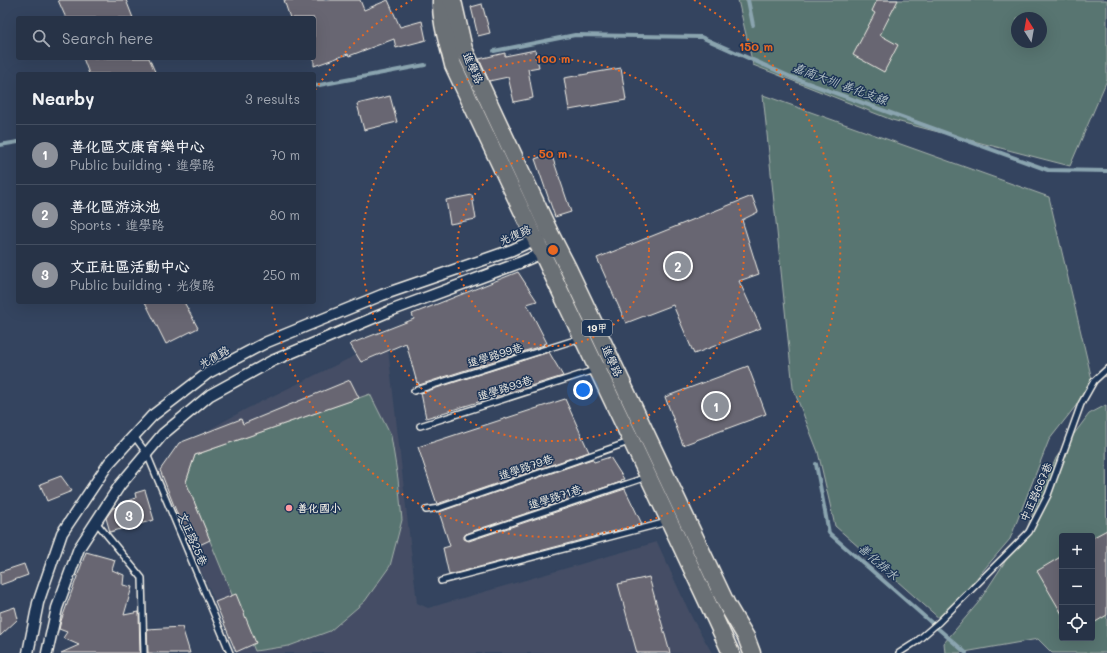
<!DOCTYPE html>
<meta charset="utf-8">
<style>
:root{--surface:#273347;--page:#333f52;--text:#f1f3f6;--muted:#a4aab4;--line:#434e60;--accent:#8c9099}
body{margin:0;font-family:Mali,"LXGW WenKai TC",sans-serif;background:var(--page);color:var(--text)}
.controls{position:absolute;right:12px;bottom:12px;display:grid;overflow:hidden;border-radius:4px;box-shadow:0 4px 16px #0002}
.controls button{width:36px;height:36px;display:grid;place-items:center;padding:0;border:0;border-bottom:1px solid var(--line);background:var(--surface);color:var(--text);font:20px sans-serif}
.compass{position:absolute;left:1011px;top:12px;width:36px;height:36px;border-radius:50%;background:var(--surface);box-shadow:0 4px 16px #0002;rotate:349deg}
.you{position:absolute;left:583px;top:390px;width:14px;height:14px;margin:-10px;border:3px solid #fff;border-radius:50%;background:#1a73e8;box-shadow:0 0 0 6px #1a73e833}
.badge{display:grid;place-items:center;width:26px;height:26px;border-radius:50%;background:var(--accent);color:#fff;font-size:13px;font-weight:700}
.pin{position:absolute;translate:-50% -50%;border:2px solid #fff;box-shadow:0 1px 4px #0006}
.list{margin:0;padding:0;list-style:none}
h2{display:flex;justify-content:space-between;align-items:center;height:52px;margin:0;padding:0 16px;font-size:17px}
h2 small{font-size:13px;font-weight:400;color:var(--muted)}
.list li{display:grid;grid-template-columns:26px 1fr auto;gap:12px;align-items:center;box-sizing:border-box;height:60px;padding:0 16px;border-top:1px solid var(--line)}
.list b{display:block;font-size:15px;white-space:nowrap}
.list p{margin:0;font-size:13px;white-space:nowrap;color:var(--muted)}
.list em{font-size:13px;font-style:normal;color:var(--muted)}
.icon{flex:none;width:22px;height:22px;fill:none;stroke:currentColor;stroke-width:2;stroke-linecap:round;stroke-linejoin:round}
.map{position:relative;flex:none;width:1107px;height:653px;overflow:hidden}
.search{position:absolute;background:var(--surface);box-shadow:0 4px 16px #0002;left:16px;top:16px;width:300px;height:44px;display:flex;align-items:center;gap:10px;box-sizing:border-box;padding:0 14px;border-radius:4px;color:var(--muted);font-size:15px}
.panel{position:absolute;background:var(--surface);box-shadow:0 4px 16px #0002;left:16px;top:72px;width:300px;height:232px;border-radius:4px}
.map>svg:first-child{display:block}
.built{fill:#444e65}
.green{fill:#597471;stroke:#a6b2ac;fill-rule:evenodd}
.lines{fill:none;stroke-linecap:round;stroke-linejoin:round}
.stream{stroke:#8aa4af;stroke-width:4}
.building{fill:#686672;stroke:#f4f1e8}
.service-casing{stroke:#f4f1e8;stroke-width:8}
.minor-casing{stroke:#f4f1e8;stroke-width:13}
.primary-casing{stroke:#f4f1e8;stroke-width:19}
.service{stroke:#1d3557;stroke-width:5}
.minor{stroke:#1d3557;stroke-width:10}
.primary{stroke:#6b6f75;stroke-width:16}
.ring{fill:none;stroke:#e96822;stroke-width:2;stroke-dasharray:2 4}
.poi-dot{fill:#ff9aa2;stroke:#1d3557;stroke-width:1.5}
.labels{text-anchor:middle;stroke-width:3;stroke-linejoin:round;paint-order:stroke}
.shield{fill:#1d3557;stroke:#b4b9bc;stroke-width:1}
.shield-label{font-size:10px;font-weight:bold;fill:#f4f1e8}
.street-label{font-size:11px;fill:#f4f1e8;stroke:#1d3557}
.poi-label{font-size:11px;font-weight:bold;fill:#f4f1e8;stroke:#1d3557;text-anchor:start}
.water-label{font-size:12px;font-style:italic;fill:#b6c4c7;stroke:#1d3557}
.centre{fill:#e96822;stroke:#1d3557;stroke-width:2}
.ring-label{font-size:12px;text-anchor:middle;font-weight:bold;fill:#e96822;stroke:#1d3557;stroke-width:3;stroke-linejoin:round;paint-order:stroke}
</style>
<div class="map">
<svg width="1107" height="653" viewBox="0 0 1107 653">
<rect width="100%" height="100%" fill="#34445f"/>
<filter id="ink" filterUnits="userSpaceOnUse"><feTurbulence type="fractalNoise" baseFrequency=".025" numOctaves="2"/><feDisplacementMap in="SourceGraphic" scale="8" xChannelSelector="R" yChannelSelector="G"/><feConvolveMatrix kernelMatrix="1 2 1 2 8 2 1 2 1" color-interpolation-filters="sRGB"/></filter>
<g filter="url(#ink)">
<path class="built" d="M387,340L417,603L428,608L657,542L692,618L712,653H239L156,474L187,442L246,409Z"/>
<g class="green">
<path d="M738,0H1107V80L1070,166L892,120L753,65ZM1017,18H1041V42H1017Z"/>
<path d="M763,95L1049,197L1093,384L1049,440L1010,539L941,620L835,526L818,452L793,388Z"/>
<path d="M370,394L391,436L398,479L402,520L390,566L365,601L330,631L289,646L255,651L186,482L195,455Z"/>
<path d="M1106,405L1107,653H1052L1038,639L959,653H945L944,643L978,603L1027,528L1056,458L1089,414ZM1062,536H1092V638H1062Z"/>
</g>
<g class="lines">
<g class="stream">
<path d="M748,0L753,25"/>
<path d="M494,51L575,35L701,37L791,77L1048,170L1107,171"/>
<path d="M314,86L425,65"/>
<path d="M0,145L18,142"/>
<path d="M816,464L829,533L966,653"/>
</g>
</g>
<g class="building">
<path d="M58,0H126L133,18H66Z"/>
<path d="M284,0H360L364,10L388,0L400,27L422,21L426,40L396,48L394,39L349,56L348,54L314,66V18H290Z"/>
<path d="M877,0H898L880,35L898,45L884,72L853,55L875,13L872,11Z"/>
<path d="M482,4L490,33L478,36L471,7Z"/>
<path d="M535,50L539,67L528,69L533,98L514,102L508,77L489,81L479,59L505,53V56Z"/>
<path d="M83,58H149L156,74H89Z"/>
<path d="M621,68L626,100L569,110L564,78Z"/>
<path d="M390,96L397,122L364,130L357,104Z"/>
<path d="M551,153L571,212L555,217L535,159Z"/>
<path d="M472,195L476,219L450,224L446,200Z"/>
<path d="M752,196L758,212L742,220L759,274L739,281L761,328L694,354L673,305L626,323L597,258Z"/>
<path d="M518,272L537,301L527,304L547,343L543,344L544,345L419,385L418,382L417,383L406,343L361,362L350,344L414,319L412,314Z"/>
<path d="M145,302H184L198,328L166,344Z"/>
<path d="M549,352L563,376L426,418L421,393Z"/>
<path d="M748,366L766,414L683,445L665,397Z"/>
<path d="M350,380L359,398L195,455L186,482L210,540L191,549L160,470L179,443L241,419L243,424Z"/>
<path d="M565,399L589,452L437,504L418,447Z"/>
<path d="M610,457L624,479L620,480L621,482L467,533L464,536V539L469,541L625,489L642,524L449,575L443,548L450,546L439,512L592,459L594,462Z"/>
<path d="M61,476L72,491L47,501L40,484Z"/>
<path d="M145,490L154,520L110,532L106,518L113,508L121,506L120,503L136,498L135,493Z"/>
<path d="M1107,530V615L1092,624V538Z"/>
<path d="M86,552L115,560L112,570L124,575L123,585L132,587L124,615L139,612L140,653H61L79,645L63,638L67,632L59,629L61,621Z"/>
<path d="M1062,556V614L1037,571Z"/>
<path d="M24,564L28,575L0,585V572Z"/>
<path d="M649,577L670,653H637L618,584Z"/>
<path d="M236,594L256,643L236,652L215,602Z"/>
<path d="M15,607L18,619L0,636V612Z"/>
<path d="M182,627L190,653H148L147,629Z"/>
</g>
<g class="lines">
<defs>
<g id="service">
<path d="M414,391L581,338"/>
<path d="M420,426L595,370"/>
<path d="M134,436L147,454L230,653"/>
<path d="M426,510L439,508L629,442"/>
<path d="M96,522L142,578L144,653"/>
<path d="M468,537L647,477"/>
<path d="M441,581L667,522"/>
<path d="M899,653L916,642L939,622L1029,532L1048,495L1081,404L1094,381L1107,369"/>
</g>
<g id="minor">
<path d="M28,653L38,603L62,533L109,463L152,416L208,373L267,342L382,295L512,250L540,237"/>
<path d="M47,653L57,608L79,548L120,485L163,434L210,395L272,361L390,311L519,263L547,251"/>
</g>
<g id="primary">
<path d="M441,0C440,21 448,44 453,65C545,261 640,456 731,653"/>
<path d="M451,0L454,5L464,49L550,233L568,268L727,605L746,637L752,653"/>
</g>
</defs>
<use href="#service" class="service-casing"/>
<use href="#minor" class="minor-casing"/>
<use href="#primary" class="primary-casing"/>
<use href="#service" class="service"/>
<use href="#minor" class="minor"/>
<use href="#primary" class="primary"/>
</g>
</g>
<g class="ring">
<circle cx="553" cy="250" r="96"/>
<circle cx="553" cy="250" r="191"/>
<path d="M315 90A287 287 0 0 1 412 0M694 0A287 287 0 1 1 271 302"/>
</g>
<circle class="poi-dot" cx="289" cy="508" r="4"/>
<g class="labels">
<rect class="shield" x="582" y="320" width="30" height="16" rx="3"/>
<g class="shield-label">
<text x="597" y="332">19甲</text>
</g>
<g class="street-label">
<text transform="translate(473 68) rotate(65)" y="4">進學路</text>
<text transform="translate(515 235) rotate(-23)" y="4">光復路</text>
<text transform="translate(495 355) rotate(-17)" y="4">進學路99巷</text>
<text transform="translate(214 357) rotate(-30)" y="4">光復路</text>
<text transform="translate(612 361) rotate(65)" y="4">進學路</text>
<text transform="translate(505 388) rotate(-18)" y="4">進學路93巷</text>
<text transform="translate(526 467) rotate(-19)" y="4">進學路79巷</text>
<text transform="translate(1036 492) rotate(-66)" y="4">中正路667巷</text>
<text transform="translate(555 497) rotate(-18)" y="4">進學路71巷</text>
<text transform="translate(193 539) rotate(67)" y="4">文正路25巷</text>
</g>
<g class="poi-label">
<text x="297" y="512">善化國小</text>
</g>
<g class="water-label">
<text transform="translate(840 84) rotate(20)" y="4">嘉南大圳 善化支線</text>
<text transform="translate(878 562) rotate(41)" y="4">善化排水</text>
</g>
</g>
<circle cx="553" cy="250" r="6" class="centre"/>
<g class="ring-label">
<text x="756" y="51">150 m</text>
<text x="553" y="63">100 m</text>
<text x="553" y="158">50 m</text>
</g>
</svg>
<div class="controls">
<button>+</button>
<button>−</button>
<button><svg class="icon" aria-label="locate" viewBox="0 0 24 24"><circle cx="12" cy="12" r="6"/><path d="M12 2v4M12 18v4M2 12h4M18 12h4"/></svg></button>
</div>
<svg class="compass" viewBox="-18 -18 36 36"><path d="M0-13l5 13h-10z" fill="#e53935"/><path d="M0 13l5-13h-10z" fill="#a4aab4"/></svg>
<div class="you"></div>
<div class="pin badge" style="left:716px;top:406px">1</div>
<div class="pin badge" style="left:678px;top:266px">2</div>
<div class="pin badge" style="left:129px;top:515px">3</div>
<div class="search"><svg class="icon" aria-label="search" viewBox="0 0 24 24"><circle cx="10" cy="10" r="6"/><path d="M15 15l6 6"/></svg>Search here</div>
<section class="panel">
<h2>Nearby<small>3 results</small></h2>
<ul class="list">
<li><span class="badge">1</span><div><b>善化區文康育樂中心</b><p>Public building · 進學路</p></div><em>70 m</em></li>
<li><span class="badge">2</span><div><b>善化區游泳池</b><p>Sports · 進學路</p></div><em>80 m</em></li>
<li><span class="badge">3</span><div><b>文正社區活動中心</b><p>Public building · 光復路</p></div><em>250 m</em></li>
</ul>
</section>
</div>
